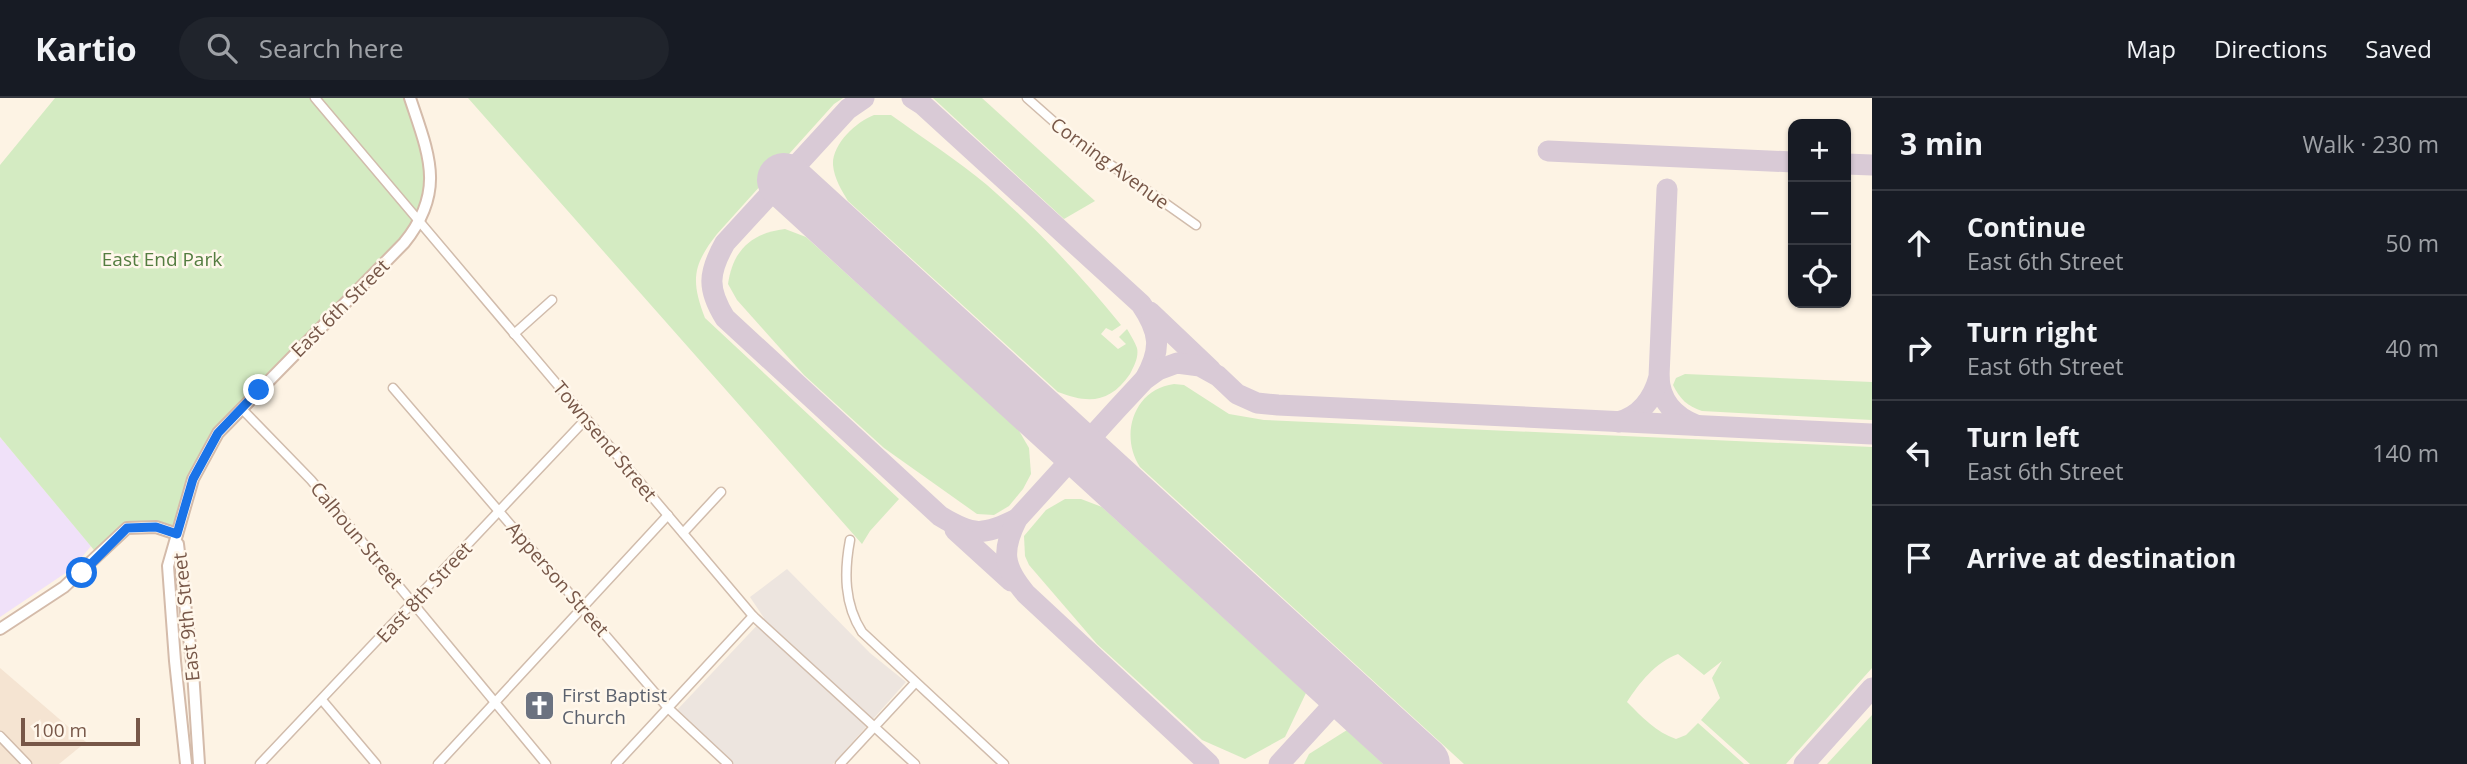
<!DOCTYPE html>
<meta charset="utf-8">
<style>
:root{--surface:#171b24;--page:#20242c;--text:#f1f3f6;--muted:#9ea1a6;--line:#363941}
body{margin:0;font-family:"Open Sans",sans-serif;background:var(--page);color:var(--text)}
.controls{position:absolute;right:21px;top:21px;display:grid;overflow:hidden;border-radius:14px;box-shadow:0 2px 5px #0004}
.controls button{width:63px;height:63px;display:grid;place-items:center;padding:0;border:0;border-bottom:2px solid var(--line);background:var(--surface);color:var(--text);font:35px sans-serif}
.scale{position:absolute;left:21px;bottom:18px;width:119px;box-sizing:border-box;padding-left:7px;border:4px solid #775748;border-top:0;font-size:19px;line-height:24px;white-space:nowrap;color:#775748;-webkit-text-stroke:5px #fff7eb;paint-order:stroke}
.stop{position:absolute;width:21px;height:21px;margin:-16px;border:5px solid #1a73e8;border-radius:50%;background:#fff}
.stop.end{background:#1a73e8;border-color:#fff;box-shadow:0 2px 7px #0008}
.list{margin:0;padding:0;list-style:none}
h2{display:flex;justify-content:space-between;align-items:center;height:91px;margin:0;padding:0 28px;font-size:30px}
h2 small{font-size:23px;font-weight:400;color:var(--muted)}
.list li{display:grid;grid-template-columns:46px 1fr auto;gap:21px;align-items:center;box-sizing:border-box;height:105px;padding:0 28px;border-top:2px solid var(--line)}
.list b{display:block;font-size:26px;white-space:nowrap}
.list p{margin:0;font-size:23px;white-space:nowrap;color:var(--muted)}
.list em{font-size:23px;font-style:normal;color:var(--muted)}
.icon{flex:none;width:38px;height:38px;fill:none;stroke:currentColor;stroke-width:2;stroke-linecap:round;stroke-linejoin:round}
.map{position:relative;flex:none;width:1872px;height:666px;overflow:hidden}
header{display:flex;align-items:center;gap:42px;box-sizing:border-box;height:98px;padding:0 35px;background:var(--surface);border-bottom:2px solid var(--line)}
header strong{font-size:33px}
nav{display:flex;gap:38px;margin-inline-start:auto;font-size:24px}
.search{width:490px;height:63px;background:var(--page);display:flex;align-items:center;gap:18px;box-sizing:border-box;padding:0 24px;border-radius:38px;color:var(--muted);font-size:26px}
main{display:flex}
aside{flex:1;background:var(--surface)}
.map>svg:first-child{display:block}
.residential{fill:#f5e4d2}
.industrial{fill:#ede5df}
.education{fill:#f0e1f9}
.green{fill:#d4ebc2}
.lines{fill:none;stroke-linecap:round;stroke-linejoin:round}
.taxiway{stroke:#d9cad6;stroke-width:21}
.runway{stroke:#d9cad6;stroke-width:54}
.street-casing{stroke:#d1bcac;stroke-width:11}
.secondary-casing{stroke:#d4bbaa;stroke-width:14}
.street{stroke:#fff;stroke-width:8}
.secondary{stroke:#fff;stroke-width:10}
.route{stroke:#1a73e8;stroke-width:9}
.labels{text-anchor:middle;stroke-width:5;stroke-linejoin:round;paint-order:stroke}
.street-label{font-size:19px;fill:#775748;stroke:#fff7eb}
.park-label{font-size:19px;fill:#547d40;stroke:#fff7eb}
.worship-label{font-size:19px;fill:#5b616d;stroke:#fff7eb;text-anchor:start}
</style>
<header>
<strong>Kartio</strong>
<div class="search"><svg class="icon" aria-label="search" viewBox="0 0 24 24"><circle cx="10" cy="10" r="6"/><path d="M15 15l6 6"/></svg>Search here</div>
<nav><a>Map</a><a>Directions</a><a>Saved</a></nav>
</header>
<main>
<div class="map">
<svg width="1872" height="666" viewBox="0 0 1872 666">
<rect width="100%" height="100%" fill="#fdf3e4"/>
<path class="residential" d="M0,570L86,644L59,666H0Z"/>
<path class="industrial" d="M787,471L870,555L906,584L833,666H734L677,612L764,520L750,499Z"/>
<path class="education" d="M0,339L91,448L73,470L0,519Z"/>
<g class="green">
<path d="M55,0H410L430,67L420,126L208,353L177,436L127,430L99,458L0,339V67Z"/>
<path d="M468,0H843L834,6L717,136C692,168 691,183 705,220L899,401L870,433L862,446Z"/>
<path d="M933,0H982L1095,103L1064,121Z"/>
<path d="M874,17H891C923,40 957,62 987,87C1036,130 1080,176 1121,227L1112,233L1106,230L1101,236L1118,251L1126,246L1119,239L1127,231C1130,236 1135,244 1137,250C1139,259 1134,268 1130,276C1110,305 1089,306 1058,294L848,103C842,93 834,80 833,67C832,46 856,24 874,17Z"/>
<path d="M785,131L806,139L1018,331L1029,350L1031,376L1023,391L1009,408L994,417L977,416L884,350L804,277L737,202L728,186C733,152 751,135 785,131Z"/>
<path d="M1685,276L1872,284V322L1702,313C1687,308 1680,301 1673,287L1676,280Z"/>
<path d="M1174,286L1184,287L1229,316L1264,322L1872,349V570L1786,666H1750L1701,622L1720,600L1712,580L1722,563L1704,577L1678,556C1655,565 1640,584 1627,604C1642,619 1656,634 1676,641L1686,637L1698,625L1744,666H1464L1140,369C1119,337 1134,291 1174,286Z"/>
<path d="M1065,401H1081L1102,409L1306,595L1285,639L1245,661L1202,642L1097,546L1029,467L1025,458L1024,438L1046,412Z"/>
<path d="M1872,617V666H1827Z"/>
<path d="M1347,632L1383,666H1304L1309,656Z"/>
</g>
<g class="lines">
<g class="taxiway">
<path d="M864,0L848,11L725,145C708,175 707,191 725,220L940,418C973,438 983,438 1017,421"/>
<path d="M912,0L923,7L1141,206C1160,234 1162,251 1145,281"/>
<path d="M1548,53L1793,64"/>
<path d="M1846,66L1872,67"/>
<path d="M1150,214L1211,272"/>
<path d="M1659,279C1660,303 1675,319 1696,327"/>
<path d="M1618,324C1641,318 1653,301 1659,279L1667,91"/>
<path d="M955,432L1011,483"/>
<path d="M1209,666L1026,496C1003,469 1001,453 1017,421L1117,311L1144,282L1158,272L1177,265L1200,268L1218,278L1237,296L1257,305L1278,307L1872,336"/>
<path d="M1279,666L1345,594"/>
<path d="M1804,666L1872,590"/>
</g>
<path class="runway" d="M784,82L1423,666"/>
<defs>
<g id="street">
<path d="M315,0L753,518L915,666"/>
<path d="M1027,0L1070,38L1196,127"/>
<path d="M514,236L552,202"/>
<path d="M393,290L668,610L728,666"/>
<path d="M241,310L311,382L546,666"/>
<path d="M683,435L721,394"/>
<path d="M850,442C844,474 844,506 862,534L1004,666"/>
<path d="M322,602L376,666"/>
<path d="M0,638L27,666"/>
<path d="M260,666L586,321"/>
<path d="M438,666L668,417"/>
<path d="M616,666L753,518"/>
<path d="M840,666L915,585"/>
</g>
<g id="secondary">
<path d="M178,446L193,573L199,666"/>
<path d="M0,531L64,489L127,430L156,429L177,436"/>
<path d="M186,666L175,563L168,468L193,381L218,335L404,145C446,93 429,57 410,0"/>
</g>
</defs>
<use href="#street" class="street-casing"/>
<use href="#secondary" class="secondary-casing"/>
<use href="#street" class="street"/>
<use href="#secondary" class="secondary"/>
</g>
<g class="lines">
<path class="route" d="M82,475L127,430L156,429L177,436L193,381L218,335L259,292"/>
</g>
<defs>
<symbol id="church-square" viewBox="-11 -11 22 22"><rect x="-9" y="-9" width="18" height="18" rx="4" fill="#6b7280" stroke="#fff7eb"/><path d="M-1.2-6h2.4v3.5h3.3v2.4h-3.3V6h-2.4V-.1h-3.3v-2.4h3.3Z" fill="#fff"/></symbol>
</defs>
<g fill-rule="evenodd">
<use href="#church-square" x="522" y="590" width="35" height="35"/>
</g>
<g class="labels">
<g class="street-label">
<text transform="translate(1110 65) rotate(36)" y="7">Corning Avenue</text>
<text transform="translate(340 210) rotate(-45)" y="7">East 6th Street</text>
<text transform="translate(605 343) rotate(50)" y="7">Townsend Street</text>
<text transform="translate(357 437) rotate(50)" y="7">Calhoun Street</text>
<text transform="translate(558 481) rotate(49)" y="7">Apperson Street</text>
<text transform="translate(424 494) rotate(-47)" y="7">East 8th Street</text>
<text transform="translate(186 519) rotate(-96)" y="7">East 9th Street</text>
</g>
<g class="park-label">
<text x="162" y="168">East End Park</text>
</g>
<g class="worship-label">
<text x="562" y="604">First Baptist<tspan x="562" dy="22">Church</tspan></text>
</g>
</g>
</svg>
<div class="controls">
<button>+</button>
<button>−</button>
<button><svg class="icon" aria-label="locate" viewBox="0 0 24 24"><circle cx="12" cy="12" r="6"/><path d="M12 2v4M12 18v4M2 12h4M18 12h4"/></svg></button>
</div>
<div class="scale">100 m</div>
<div class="stop" style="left:82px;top:475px"></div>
<div class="stop end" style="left:259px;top:292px"></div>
</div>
<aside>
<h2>3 min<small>Walk · 230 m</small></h2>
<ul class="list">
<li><svg class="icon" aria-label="ahead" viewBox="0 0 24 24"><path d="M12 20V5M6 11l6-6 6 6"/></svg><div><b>Continue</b><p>East 6th Street</p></div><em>50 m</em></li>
<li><svg class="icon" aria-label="right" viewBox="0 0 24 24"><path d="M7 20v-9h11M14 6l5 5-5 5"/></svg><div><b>Turn right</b><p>East 6th Street</p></div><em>40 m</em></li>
<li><svg class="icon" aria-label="left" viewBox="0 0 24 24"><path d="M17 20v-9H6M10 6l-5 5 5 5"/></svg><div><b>Turn left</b><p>East 6th Street</p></div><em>140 m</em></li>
<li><svg class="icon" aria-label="arrive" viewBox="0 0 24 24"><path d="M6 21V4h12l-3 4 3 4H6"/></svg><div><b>Arrive at destination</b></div></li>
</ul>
</aside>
</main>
